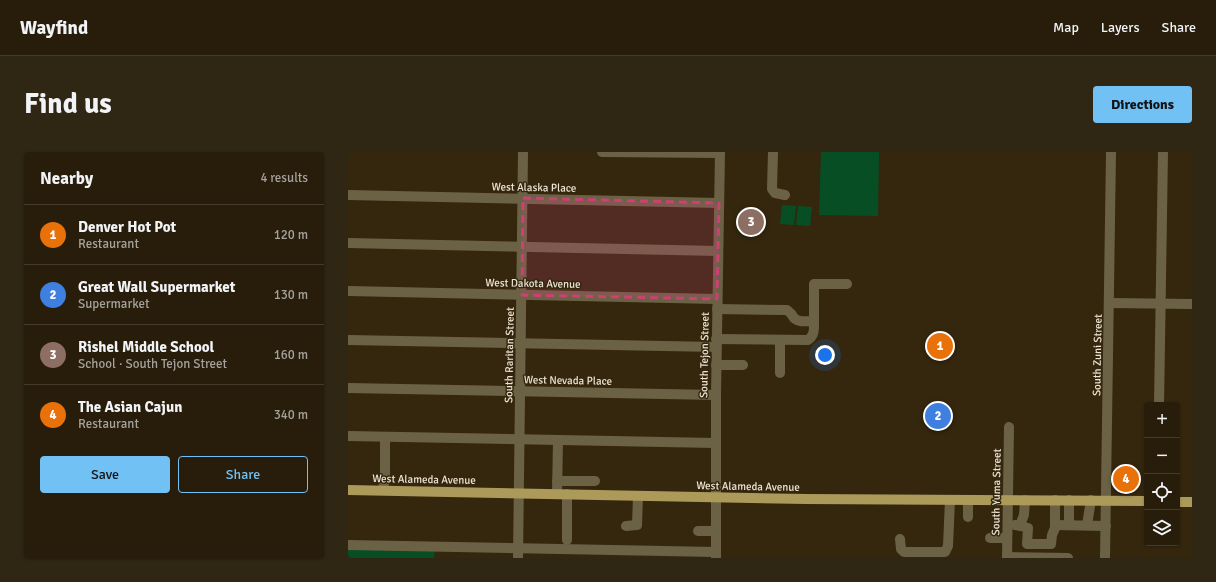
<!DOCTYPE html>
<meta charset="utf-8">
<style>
:root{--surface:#271d0a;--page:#2f2613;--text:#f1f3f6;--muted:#a4a29c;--line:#433b2b;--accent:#72c1f5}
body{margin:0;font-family:Signika,sans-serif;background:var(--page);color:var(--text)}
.controls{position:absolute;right:12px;bottom:12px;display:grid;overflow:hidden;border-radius:4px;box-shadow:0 1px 3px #0004}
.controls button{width:36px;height:36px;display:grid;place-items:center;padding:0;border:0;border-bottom:1px solid var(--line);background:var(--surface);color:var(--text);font:20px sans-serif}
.you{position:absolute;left:477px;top:203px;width:14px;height:14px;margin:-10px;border:3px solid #fff;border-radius:50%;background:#1a73e8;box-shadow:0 0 0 6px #1a73e833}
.badge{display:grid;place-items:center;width:26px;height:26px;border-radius:50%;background:var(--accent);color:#fff;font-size:13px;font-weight:700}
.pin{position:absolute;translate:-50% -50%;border:2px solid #fff;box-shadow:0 1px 4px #0006}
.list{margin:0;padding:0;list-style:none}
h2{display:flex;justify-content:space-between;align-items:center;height:52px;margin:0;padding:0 16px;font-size:17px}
h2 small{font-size:13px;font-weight:400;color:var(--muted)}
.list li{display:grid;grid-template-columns:26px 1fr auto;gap:12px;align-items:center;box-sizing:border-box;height:60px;padding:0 16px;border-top:1px solid var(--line)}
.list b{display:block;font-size:15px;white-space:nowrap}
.list p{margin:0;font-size:13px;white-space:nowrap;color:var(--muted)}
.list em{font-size:13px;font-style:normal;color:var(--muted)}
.actions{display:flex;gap:8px;padding:12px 16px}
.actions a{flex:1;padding:9px 0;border:1px solid var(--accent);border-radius:4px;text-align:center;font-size:14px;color:var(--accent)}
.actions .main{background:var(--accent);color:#111}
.icon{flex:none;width:22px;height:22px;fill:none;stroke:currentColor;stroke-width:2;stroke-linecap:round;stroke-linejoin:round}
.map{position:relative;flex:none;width:844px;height:406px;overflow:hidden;border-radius:4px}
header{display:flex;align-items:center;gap:24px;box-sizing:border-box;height:56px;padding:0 20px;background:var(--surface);border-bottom:1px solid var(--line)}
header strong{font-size:19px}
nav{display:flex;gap:22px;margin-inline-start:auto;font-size:14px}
.intro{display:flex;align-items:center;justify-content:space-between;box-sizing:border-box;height:96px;padding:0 24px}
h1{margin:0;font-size:28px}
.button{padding:10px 18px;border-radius:4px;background:var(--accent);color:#111;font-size:14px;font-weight:700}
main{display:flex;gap:24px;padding:0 24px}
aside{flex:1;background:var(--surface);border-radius:4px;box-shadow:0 1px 3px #0004}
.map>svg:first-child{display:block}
.green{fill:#084e24}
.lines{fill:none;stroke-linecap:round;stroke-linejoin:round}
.minor{stroke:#6b6245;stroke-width:10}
.major{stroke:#ac9a5b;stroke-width:10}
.marked{fill:#cb4173;fill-opacity:0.2;stroke:#cb4173;stroke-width:3;stroke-dasharray:8 5;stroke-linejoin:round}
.labels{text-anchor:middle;stroke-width:3;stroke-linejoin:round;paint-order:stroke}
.street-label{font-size:11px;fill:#ede4d5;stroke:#34270e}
</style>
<header>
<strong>Wayfind</strong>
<nav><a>Map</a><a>Layers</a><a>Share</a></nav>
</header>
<div class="intro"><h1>Find us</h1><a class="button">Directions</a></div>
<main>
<aside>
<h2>Nearby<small>4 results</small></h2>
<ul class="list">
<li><span class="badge" style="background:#e8710a">1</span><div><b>Denver Hot Pot</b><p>Restaurant</p></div><em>120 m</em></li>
<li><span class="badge" style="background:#3f7fe0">2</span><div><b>Great Wall Supermarket</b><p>Supermarket</p></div><em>130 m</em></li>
<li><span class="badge" style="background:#8d6e63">3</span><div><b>Rishel Middle School</b><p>School · South Tejon Street</p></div><em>160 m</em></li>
<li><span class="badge" style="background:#e8710a">4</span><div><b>The Asian Cajun</b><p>Restaurant</p></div><em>340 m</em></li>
</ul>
<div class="actions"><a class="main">Save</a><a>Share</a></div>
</aside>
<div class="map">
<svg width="844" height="406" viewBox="0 0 844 406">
<rect width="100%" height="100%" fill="#34270e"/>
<g class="green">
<path d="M473,0H531L530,64L471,63Z"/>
<path d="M434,53L448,54L446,73L432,72Z"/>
<path d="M450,54L464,55L462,74L448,73Z"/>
<path d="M0,395L87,397L86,406H0Z"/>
</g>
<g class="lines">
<g class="minor">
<path d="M254,0L372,1"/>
<path d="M425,0L424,37L427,41L437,43"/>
<path d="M0,43L371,51"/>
<path d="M0,91L370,99"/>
<path d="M0,139L369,147"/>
<path d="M761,151L844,152"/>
<path d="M466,169V132H499"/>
<path d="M368,187L460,188C467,183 466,177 466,169C460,169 451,171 446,166C444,162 443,161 439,158L369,157"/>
<path d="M0,188L368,195"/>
<path d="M368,213H395"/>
<path d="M432,221V188"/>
<path d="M0,236L368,243"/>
<path d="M811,253L815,0"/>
<path d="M0,284L367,291"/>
<path d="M209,329H247"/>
<path d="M35,338L37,324V285"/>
<path d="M209,342L210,288"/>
<path d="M620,348V365"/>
<path d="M721,348V373"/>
<path d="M667,373L673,374L674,368L676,363L677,348"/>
<path d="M707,373L758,374"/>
<path d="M739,373L743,348"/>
<path d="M278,374L289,373L290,344"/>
<path d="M673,374L680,376L679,392H703L704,383L707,376V348"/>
<path d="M350,379H367"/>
<path d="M642,386H659"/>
<path d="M552,387L553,397L556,400H597L600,394L602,348"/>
<path d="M219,388V342"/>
<path d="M0,393L368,400"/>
<path d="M659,405L720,406"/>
<path d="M170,406L175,0"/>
<path d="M368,406V243L372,0"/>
<path d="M659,406L661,275"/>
<path d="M757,406L763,0"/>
</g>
<g class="major">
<path d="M0,338L458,347L799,349"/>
<path d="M829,350H844"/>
</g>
</g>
<path class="marked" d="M175,46L371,51L369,147L174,143Z"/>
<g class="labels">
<g class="street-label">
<text transform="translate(186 35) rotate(1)" y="4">West Alaska Place</text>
<text transform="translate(185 131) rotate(1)" y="4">West Dakota Avenue</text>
<text transform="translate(161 203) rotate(-89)" y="4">South Raritan Street</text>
<text transform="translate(356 203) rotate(-89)" y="4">South Tejon Street</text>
<text transform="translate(749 203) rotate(-89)" y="4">South Zuni Street</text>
<text transform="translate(220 228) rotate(1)" y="4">West Nevada Place</text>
<text transform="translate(76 327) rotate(1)" y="4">West Alameda Avenue</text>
<text transform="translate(400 334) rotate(1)" y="4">West Alameda Avenue</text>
<text transform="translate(648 340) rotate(-89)" y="4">South Yuma Street</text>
</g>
</g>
</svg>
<div class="controls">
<button>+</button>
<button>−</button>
<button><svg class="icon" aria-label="locate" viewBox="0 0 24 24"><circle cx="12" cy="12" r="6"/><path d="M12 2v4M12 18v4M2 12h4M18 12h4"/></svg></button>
<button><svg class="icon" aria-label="layers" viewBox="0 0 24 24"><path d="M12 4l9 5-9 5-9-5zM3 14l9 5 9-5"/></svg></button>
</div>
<div class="you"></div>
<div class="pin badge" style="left:592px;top:194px;background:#e8710a">1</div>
<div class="pin badge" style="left:590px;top:264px;background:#3f7fe0">2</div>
<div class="pin badge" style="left:403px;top:70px;background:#8d6e63">3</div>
<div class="pin badge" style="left:778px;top:327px;background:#e8710a">4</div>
</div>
</main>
